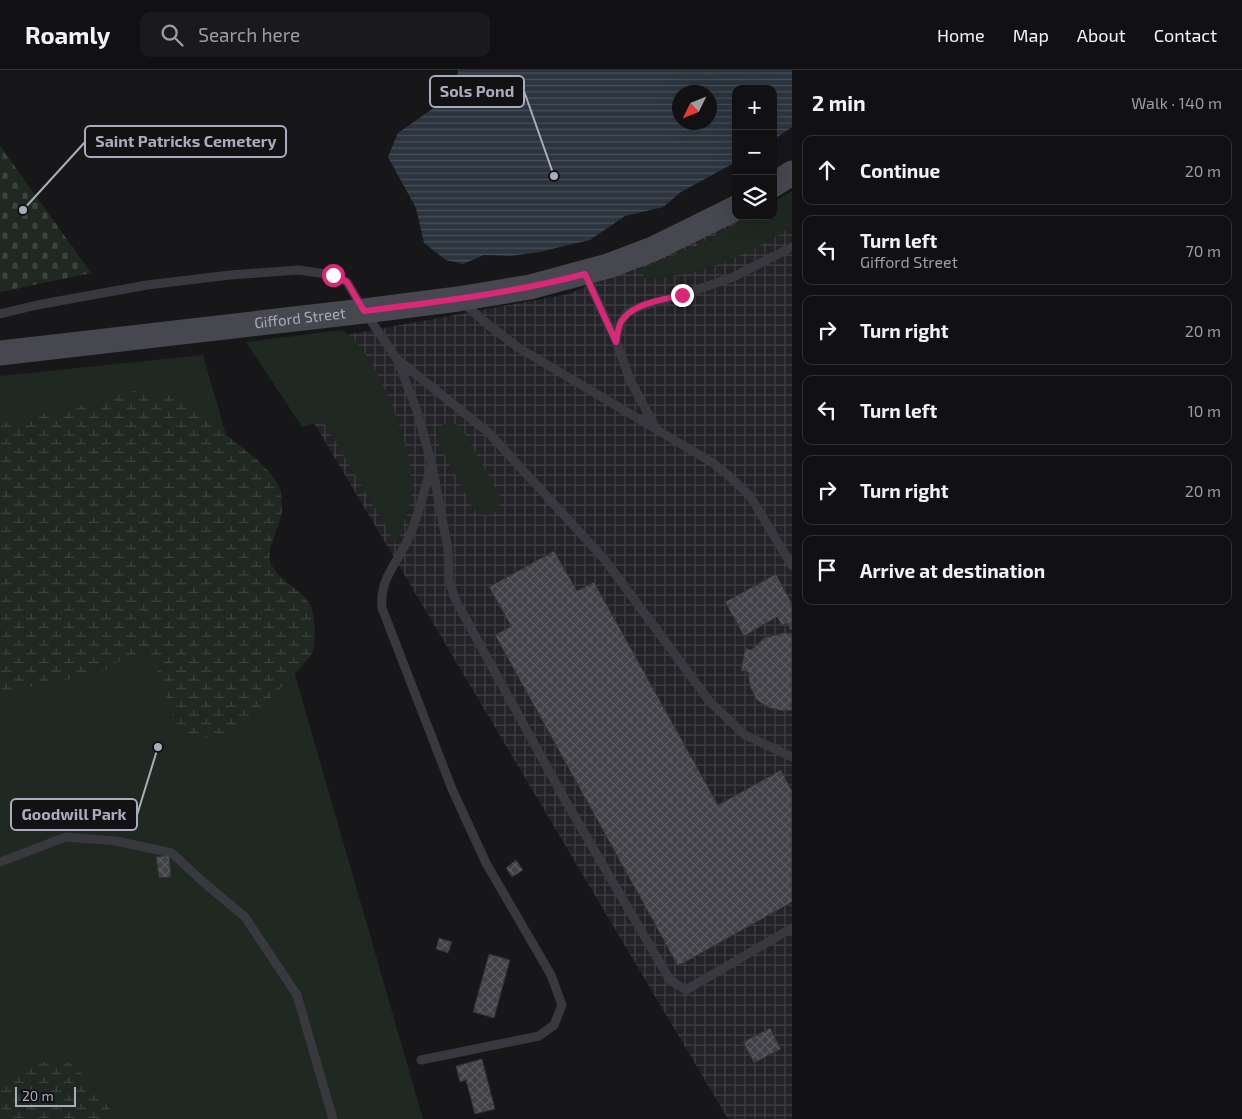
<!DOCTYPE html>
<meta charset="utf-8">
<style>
:root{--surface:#111114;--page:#1a1a1d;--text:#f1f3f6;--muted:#9c9da0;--line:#303134}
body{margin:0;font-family:"Exo 2",sans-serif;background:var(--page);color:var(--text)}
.controls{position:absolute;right:15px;top:15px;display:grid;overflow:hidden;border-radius:10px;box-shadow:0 5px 20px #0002}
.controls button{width:45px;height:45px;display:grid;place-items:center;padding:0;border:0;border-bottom:1px solid var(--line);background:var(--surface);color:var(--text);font:25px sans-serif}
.compass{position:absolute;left:672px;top:15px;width:45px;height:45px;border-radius:50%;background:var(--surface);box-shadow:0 5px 20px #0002;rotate:227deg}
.scale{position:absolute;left:15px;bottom:12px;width:61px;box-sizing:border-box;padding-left:5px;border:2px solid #a9acba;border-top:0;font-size:14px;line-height:18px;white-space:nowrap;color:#a9acba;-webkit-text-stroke:4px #121215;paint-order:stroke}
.stop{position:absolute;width:15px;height:15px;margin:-11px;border:4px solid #db2777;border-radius:50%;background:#fff}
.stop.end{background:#db2777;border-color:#fff;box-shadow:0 1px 5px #0008}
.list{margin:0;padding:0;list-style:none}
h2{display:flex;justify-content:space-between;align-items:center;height:65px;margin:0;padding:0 20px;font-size:21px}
h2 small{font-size:16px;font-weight:400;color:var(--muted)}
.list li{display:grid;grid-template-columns:32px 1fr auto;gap:15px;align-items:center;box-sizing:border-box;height:70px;margin:0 10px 10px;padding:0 10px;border:1px solid var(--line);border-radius:10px}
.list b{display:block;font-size:19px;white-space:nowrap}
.list p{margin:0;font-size:16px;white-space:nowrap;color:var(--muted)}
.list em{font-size:16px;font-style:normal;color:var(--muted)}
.icon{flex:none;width:28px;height:28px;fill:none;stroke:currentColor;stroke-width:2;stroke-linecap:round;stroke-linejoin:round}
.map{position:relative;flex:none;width:792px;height:1049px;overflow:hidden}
header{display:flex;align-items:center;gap:30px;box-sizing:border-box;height:70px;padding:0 25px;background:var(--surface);border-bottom:1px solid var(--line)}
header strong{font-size:24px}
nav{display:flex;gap:28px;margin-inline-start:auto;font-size:18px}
.search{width:350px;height:45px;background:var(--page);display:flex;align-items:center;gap:12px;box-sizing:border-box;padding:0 18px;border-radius:10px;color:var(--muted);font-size:19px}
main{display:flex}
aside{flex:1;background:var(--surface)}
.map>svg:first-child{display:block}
.industrial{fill:url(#industrial-grid)}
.green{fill:#1f2821}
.wetland{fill:url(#wetland-marsh)}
.cemetery{fill:url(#cemetery-stones)}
.water{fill:url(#water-rules);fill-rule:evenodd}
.building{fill:url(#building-cross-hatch);stroke:#323136}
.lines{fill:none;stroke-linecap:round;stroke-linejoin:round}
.service{stroke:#38383f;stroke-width:9}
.secondary{stroke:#46474f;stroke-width:25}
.route{stroke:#db2777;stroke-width:6}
.labels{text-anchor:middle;stroke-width:4;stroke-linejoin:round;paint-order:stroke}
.street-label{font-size:15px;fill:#a9acba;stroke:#121215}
.leader{fill:none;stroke:#a9acba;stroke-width:2}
.callout-dot{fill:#a9acba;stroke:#121215;stroke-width:2}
.callout{fill:#121215;stroke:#a9acba;stroke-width:2}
.callout-label{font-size:16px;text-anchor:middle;font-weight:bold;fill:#a9acba}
</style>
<header>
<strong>Roamly</strong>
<div class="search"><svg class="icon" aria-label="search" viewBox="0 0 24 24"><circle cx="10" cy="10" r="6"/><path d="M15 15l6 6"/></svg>Search here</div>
<nav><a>Home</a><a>Map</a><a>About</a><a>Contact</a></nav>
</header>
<main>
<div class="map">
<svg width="792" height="1049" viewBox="0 0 792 1049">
<defs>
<pattern id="industrial-grid" width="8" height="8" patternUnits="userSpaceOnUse" patternTransform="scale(1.25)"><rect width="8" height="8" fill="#232327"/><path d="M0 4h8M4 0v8" fill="none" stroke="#404044"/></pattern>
<pattern id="wetland-marsh" width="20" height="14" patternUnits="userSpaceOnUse" patternTransform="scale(1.25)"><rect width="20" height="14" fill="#1f2821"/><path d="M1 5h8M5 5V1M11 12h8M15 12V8" fill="none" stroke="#3d443f"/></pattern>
<pattern id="cemetery-stones" width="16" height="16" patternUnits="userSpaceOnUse" patternTransform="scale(1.25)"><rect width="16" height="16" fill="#1f2821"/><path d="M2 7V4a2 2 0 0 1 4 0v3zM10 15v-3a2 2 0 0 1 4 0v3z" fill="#3d443f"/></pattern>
<pattern id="water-rules" width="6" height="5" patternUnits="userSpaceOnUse" patternTransform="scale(1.25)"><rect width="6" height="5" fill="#2c353f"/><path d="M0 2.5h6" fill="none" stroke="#485059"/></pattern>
<pattern id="building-cross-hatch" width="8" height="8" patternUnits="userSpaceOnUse" patternTransform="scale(1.25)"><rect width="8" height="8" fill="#414147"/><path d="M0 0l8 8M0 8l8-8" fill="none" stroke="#5a5a5f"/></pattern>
</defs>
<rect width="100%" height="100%" fill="#17171a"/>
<path class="industrial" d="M792,124V1049H728L270,279L569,224L743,146H773Z"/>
<g class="green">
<path d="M792,121V156C764,175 730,192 698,201C681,205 664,207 648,210L644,208L642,200L647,196L694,177L750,146H773V132Z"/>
<path d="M342,260C375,279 411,373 412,411C413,433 404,454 396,474L323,351L302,357L246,272Z"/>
<path d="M203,285L423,1049H0V306Z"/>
<path d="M447,353L458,355L462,359L499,424C505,440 487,452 474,440L438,373C435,364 437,356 447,353Z"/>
</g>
<g class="wetland">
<path d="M134,321L171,326L184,331C200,344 215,356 231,369C248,383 270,397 279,417C282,424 282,433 282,440C281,455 266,478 270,491C278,514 308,519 313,543C315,552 316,577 311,585C303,599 239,659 225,664C215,668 201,668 191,669L175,652L162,617L155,592L145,587L132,588L117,592L98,604L28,617L0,628V354L41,343H56L73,337Z"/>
<path d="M47,991C54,991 61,990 67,992C78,995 111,1038 115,1049H0V1015L21,998Z"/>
</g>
<path class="cemetery" d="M0,76L91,203L0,222Z"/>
<path class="water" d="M458,0H792V57L773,70V19H736V92L681,122L663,137L625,146L590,170L539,182L510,186L484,185L463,194L446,190L424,173L416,138L388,87L398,63L445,30L456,18ZM680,22H710V52H680Z"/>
<g class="building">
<path d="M554,481L577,521L594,512L718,735L781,700L792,721V832L678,896L495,565L511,556L489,517Z"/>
<path d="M776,504L792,534V559L790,560L787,553L782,556L777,547L744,566L725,532Z"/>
<path d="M783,563H792V640L784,641L769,638L757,630L750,617L748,602L741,601L745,578L751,580L764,568Z"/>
<path d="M169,785L171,807L159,808L156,787Z"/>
<path d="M516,790L523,800L512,807L506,798Z"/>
<path d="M439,868L452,872L448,883L436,879Z"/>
<path d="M489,884L510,890L494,948L473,942Z"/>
<path d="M770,958L781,979L754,993L743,972Z"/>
<path d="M482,989L495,1039L475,1044L466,1010L460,1012L456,996Z"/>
</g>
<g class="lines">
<g class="service">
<path d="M585,204L616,271"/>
<path d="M462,232L491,257L519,278L713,393L727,404L750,426L792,496"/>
<path d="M0,244L37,235L147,215L230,205L299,200L333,205L347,212L364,241L397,289L489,363L605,490L710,632L745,665L792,687"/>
<path d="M397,289L417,341L432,395L448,479L449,511L456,531L565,730L670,910L686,920L792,858"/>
<path d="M657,360L630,310L616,271L620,254L627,243L639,237L682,225L733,207L792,177"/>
<path d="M0,792L66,767L116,771L172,783L202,811L245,847L297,925L333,1049"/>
<path d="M421,990L539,966L554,955L562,935L551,905L486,793L452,719L382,538C379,508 398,493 409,467C419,445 424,420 431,397"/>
</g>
<g class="secondary">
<path d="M773,115L792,103"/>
<path id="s1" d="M0,283L364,241L458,229L530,217L608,196L653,179L736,138"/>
</g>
</g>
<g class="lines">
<path class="route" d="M333,205L347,212L364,241C438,232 513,223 585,204L616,272C617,265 618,258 621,252C632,233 663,230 682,225"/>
</g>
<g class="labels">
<g class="street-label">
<text dy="5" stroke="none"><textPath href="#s1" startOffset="302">Gifford Street</textPath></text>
</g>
</g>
<path class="leader" d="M554 106L524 21M23 140L85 72M158 677L137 745"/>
<g class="callout-dot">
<circle cx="554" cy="106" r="5"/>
<circle cx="23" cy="140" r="5"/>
<circle cx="158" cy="677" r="5"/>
</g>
<g class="callout">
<rect x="430" y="6" width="94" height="31" rx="5"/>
<rect x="85" y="56" width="201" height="31" rx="5"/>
<rect x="11" y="729" width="126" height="31" rx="5"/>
</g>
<g class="callout-label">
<text x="477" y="27">Sols Pond</text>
<text x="186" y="77">Saint Patricks Cemetery</text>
<text x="74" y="750">Goodwill Park</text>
</g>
</svg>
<div class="controls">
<button>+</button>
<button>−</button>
<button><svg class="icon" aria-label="layers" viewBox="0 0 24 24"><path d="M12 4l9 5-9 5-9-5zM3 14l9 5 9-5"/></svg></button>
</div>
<svg class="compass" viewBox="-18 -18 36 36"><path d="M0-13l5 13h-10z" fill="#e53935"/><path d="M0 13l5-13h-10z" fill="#9c9da0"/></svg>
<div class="scale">20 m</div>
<div class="stop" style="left:333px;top:205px"></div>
<div class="stop end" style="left:682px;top:225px"></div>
</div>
<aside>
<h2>2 min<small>Walk · 140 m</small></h2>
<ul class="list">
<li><svg class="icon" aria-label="ahead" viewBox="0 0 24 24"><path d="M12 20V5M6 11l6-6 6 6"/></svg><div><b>Continue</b></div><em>20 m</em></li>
<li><svg class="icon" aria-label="left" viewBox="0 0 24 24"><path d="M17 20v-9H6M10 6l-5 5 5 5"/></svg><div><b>Turn left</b><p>Gifford Street</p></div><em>70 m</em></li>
<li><svg class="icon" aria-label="right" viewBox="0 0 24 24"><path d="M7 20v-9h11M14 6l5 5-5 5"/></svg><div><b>Turn right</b></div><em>20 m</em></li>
<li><svg class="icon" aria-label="left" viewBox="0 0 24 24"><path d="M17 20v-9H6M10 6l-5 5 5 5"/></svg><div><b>Turn left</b></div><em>10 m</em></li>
<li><svg class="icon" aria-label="right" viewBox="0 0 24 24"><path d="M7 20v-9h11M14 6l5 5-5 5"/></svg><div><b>Turn right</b></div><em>20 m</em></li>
<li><svg class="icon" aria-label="arrive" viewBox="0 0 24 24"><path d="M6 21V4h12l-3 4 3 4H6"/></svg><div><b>Arrive at destination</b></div></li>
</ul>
</aside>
</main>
